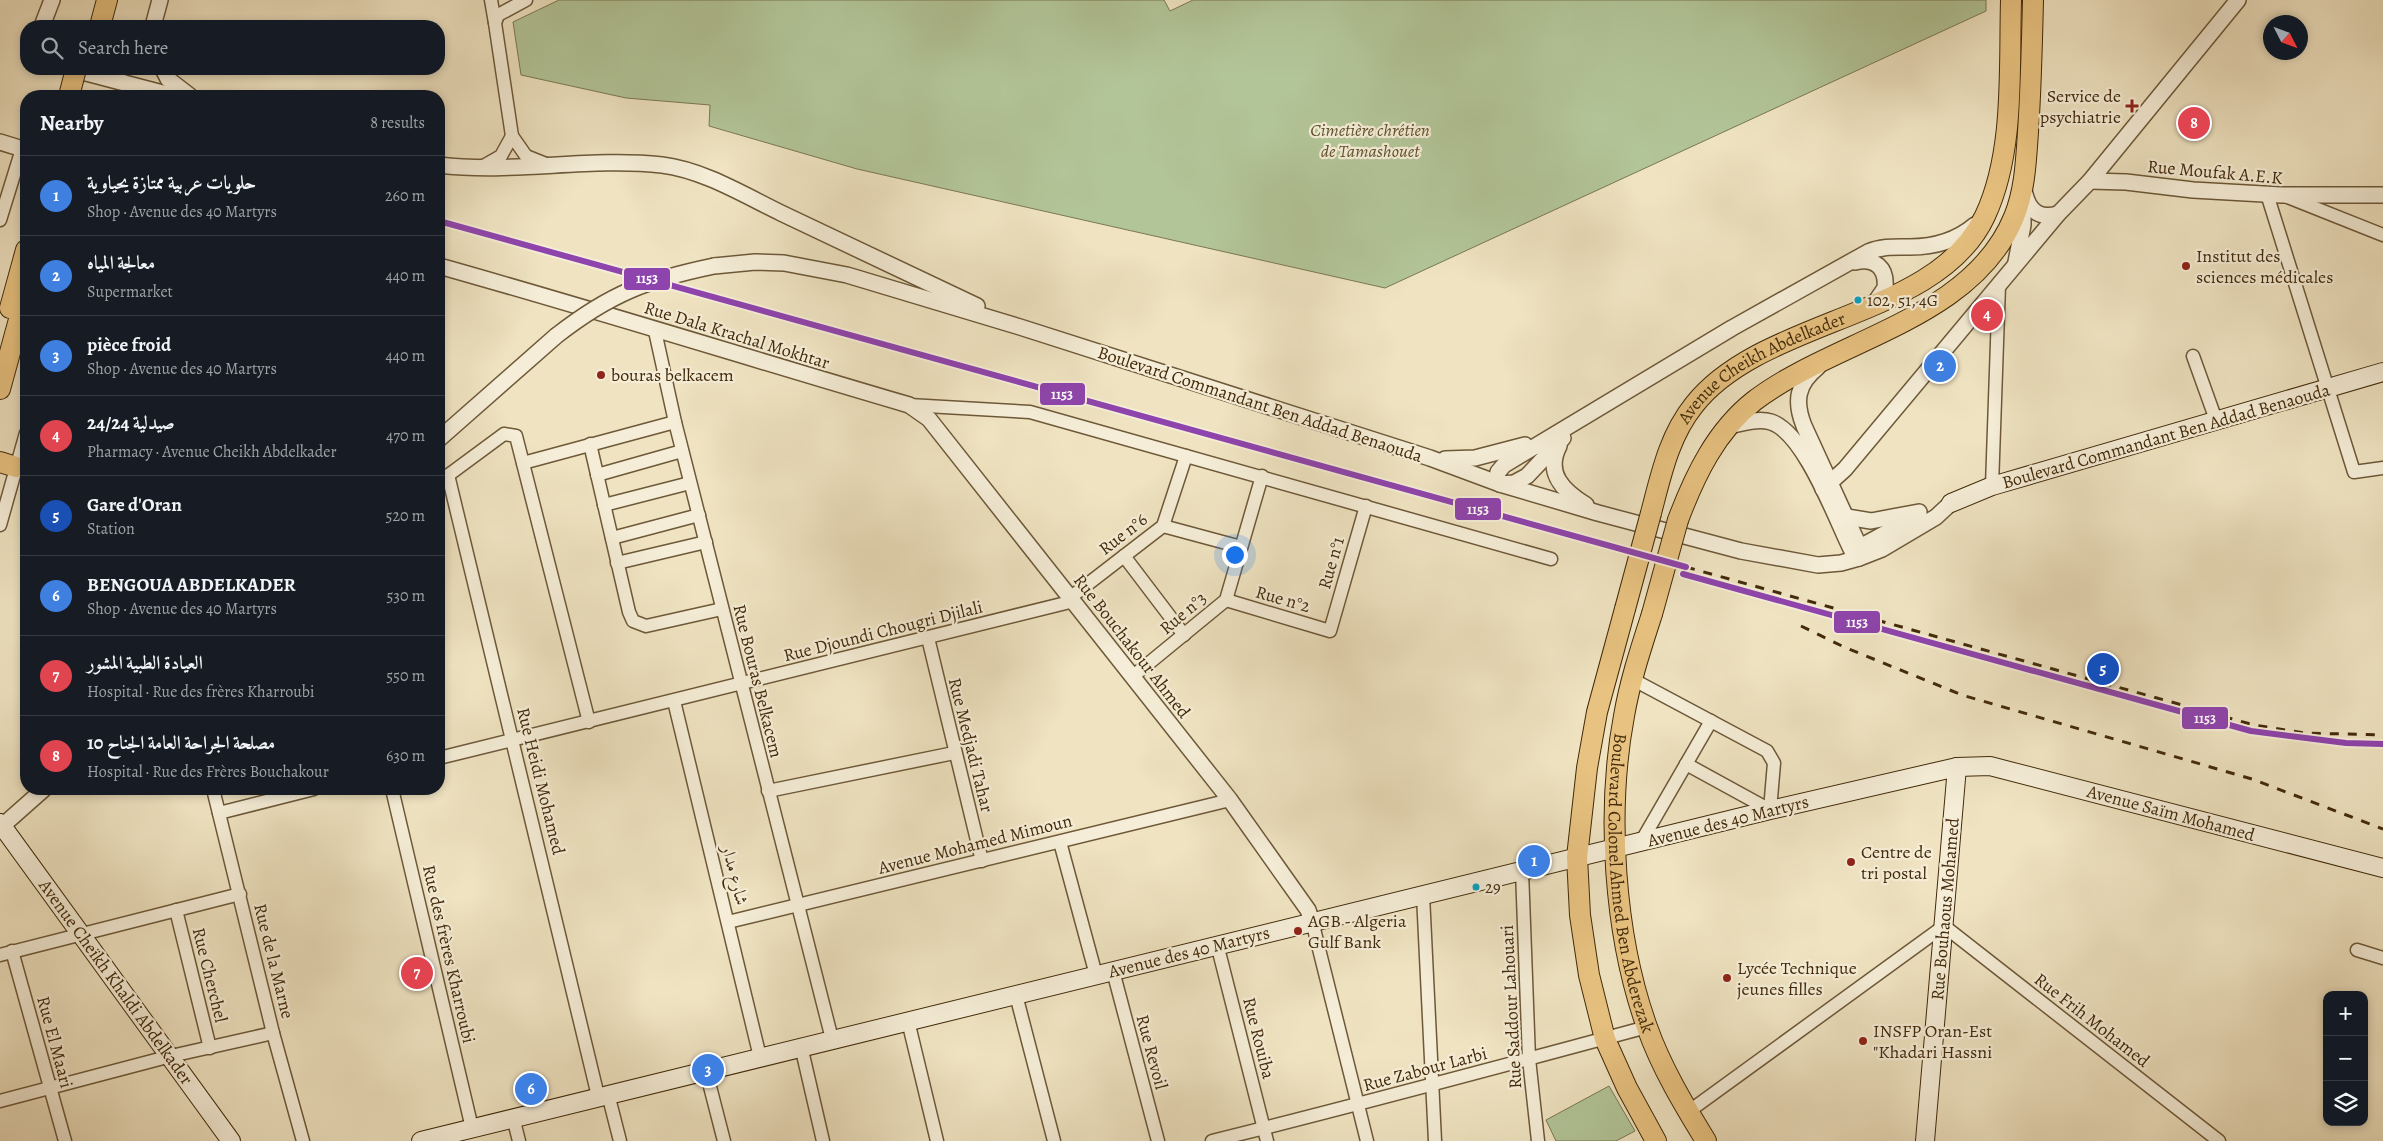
<!DOCTYPE html>
<meta charset="utf-8">
<style>
:root{--surface:#171b24;--page:#20242c;--text:#f1f3f6;--muted:#9ea1a6;--line:#363941;--accent:#0f766e}
body{margin:0;font-family:Alegreya,Amiri,serif;background:var(--page);color:var(--text)}
.controls{position:absolute;right:15px;bottom:15px;display:grid;overflow:hidden;border-radius:10px;box-shadow:0 2px 8px #0003}
.controls button{width:45px;height:45px;display:grid;place-items:center;padding:0;border:0;border-bottom:1px solid var(--line);background:var(--surface);color:var(--text);font:25px sans-serif}
.compass{position:absolute;left:2263px;top:15px;width:45px;height:45px;border-radius:50%;background:var(--surface);box-shadow:0 2px 8px #0003;rotate:132deg}
.you{position:absolute;left:1234px;top:554px;width:18px;height:18px;margin:-12px;border:4px solid #fff;border-radius:50%;background:#1a73e8;box-shadow:0 0 0 8px #1a73e833}
.badge{display:grid;place-items:center;width:32px;height:32px;border-radius:50%;background:var(--accent);color:#fff;font-size:16px;font-weight:700}
.pin{position:absolute;translate:-50% -50%;border:2px solid #fff;box-shadow:0 1px 5px #0006}
.list{margin:0;padding:0;list-style:none}
h2{display:flex;justify-content:space-between;align-items:center;height:65px;margin:0;padding:0 20px;font-size:21px}
h2 small{font-size:16px;font-weight:400;color:var(--muted)}
.list li{display:grid;grid-template-columns:32px 1fr auto;gap:15px;align-items:center;box-sizing:border-box;height:80px;padding:0 20px;border-top:1px solid var(--line)}
.list b{display:block;font-size:19px;white-space:nowrap}
.list p{margin:0;font-size:16px;white-space:nowrap;color:var(--muted)}
.list em{font-size:16px;font-style:normal;color:var(--muted)}
.icon{flex:none;width:28px;height:28px;fill:none;stroke:currentColor;stroke-width:2;stroke-linecap:round;stroke-linejoin:round}
.map{position:relative;flex:none;width:2383px;height:1141px;overflow:hidden}
.search{position:absolute;background:var(--surface);box-shadow:0 2px 8px #0003;left:20px;top:20px;width:425px;height:55px;display:flex;align-items:center;gap:12px;box-sizing:border-box;padding:0 18px;border-radius:20px;color:var(--muted);font-size:19px}
.panel{position:absolute;background:var(--surface);box-shadow:0 2px 8px #0003;left:20px;top:90px;width:425px;height:705px;border-radius:20px}
.map>svg:first-child{display:block}
.green{fill:#b2c598;stroke:#7a7851}
.lines{fill:none;stroke-linecap:round;stroke-linejoin:round}
.minor-casing{stroke:#6d5838;stroke-width:15}
.tertiary-casing{stroke:#6d5838;stroke-width:18}
.secondary-casing{stroke:#422a0a;stroke-width:20}
.primary-casing{stroke:#422a0a;stroke-width:22}
.minor{stroke:#f5edd7;stroke-width:12}
.tertiary{stroke:#f5edd7;stroke-width:15}
.secondary{stroke:#f5edd7;stroke-width:18}
.primary{stroke:#e8c280;stroke-width:20}
.rail{stroke:#422a0a;stroke-width:3;stroke-dasharray:9 9;stroke-linecap:butt}
.tertiary-bridge-casing{stroke:#6d5838;stroke-width:18;stroke-linecap:butt}
.primary-bridge-casing{stroke:#422a0a;stroke-width:22;stroke-linecap:butt}
.tertiary-bridge{stroke:#f5edd7;stroke-width:15}
.primary-bridge{stroke:#e8c280;stroke-width:20}
.rail-1-casing{stroke:#f5edd7;stroke-width:10}
.rail-1{stroke:#8e44ad;stroke-width:6}
.poi-dot{fill:#8f2418;stroke:#f5edd7;stroke-width:2}
.bus-dot{fill:#03a3c4;stroke:#f5edd7;stroke-width:2}
.labels{text-anchor:middle;stroke-width:4.5;stroke-linejoin:round;paint-order:stroke}
.bus-label{font-size:17px;fill:#422a0a;stroke:#f5edd7;text-anchor:start}
.poi-label{font-size:18px;fill:#422a0a;stroke:#f5edd7;text-anchor:start}
.park-label{font-size:18px;font-style:italic;fill:#5e512e;stroke:#f5edd7}
.street-label{font-size:18px;fill:#422a0a;stroke:#f5edd7}
.line-badge{stroke:#f5edd7;stroke-width:2}
.badge-label{font-size:14px;text-anchor:middle;font-weight:bold;fill:#fff}
</style>
<div class="map">
<svg width="2383" height="1141" viewBox="0 0 2383 1141">
<rect width="100%" height="100%" fill="#efe3c1"/>
<filter id="stains"><feTurbulence type="fractalNoise" baseFrequency=".004" numOctaves="4"/><feColorMatrix values="0 0 0 0 .2 0 0 0 0 .09 0 0 0 0 .02 0 0 0 .5 -.17"/></filter>
<radialGradient id="worn" r=".72"><stop offset=".6" stop-color="#630" stop-opacity="0"/><stop offset="1" stop-color="#630" stop-opacity=".3"/></radialGradient>
<g class="green">
<path d="M559,0H1164L1170,11L1193,0H1986V11L1385,288L857,169L709,126L710,105L626,98L521,75L513,22Z"/>
<path d="M1609,1086L1635,1131L1616,1141H1556L1546,1120Z"/>
</g>
<g class="lines">
<defs>
<g id="minor">
<path d="M491,0L495,23"/>
<path d="M512,136L495,23L498,15L526,0"/>
<path d="M480,168L501,156L512,136L526,156L546,164"/>
<path d="M2267,194L2354,472L2383,468"/>
<path d="M2285,196L2383,235"/>
<path d="M0,220L22,149"/>
<path d="M655,331L675,422L832,1039"/>
<path d="M2193,356L2216,420"/>
<path d="M909,405L1030,412L1551,559"/>
<path d="M590,444L629,612L633,621L646,626L722,609"/>
<path d="M523,463L675,422"/>
<path d="M448,475L598,1096"/>
<path d="M597,475L682,451"/>
<path d="M439,482L504,434L516,436L589,722"/>
<path d="M1992,486L1999,285"/>
<path d="M604,505L690,483"/>
<path d="M0,525L26,433"/>
<path d="M1163,526L1241,547"/>
<path d="M612,538L699,515"/>
<path d="M1124,556L1184,635"/>
<path d="M617,563L706,542"/>
<path d="M1071,597L1163,526L1186,456"/>
<path d="M1226,600L1330,631L1366,506"/>
<path d="M928,638L982,861"/>
<path d="M1132,677L1226,600L1262,476"/>
<path d="M1632,679L1767,751L1774,763L1770,810L1686,764"/>
<path d="M674,701L760,1057"/>
<path d="M439,758L1074,601"/>
<path d="M213,789L273,1033L303,1141"/>
<path d="M392,789L472,1128"/>
<path d="M768,791L954,753"/>
<path d="M219,813L314,789"/>
<path d="M1060,842L1096,975"/>
<path d="M1641,842L1711,721"/>
<path d="M1522,871L1529,1059L1538,1141"/>
<path d="M1423,895L1435,1141"/>
<path d="M176,910L210,1048"/>
<path d="M1312,921L1367,1141"/>
<path d="M728,922L1230,800"/>
<path d="M1217,944L1267,1141"/>
<path d="M2357,950L2383,958"/>
<path d="M12,951L65,1141"/>
<path d="M0,955L240,894"/>
<path d="M1113,971L1158,1141"/>
<path d="M1016,995L1054,1141"/>
<path d="M908,1021L937,1141"/>
<path d="M801,1046L823,1141"/>
<path d="M706,1071L724,1141"/>
<path d="M608,1094L620,1141"/>
<path d="M0,1101L171,1056L273,1033"/>
<path d="M1688,1112L1944,926L2219,1141"/>
<path d="M513,1117L519,1141"/>
<path d="M1212,1141C1358,1105 1502,1066 1647,1027"/>
</g>
<g id="tertiary">
<path d="M42,26L52,0"/>
<path d="M153,26L160,0"/>
<path d="M71,69L174,96"/>
<path d="M163,69L168,79L190,96"/>
<path d="M97,75L122,69"/>
<path d="M0,142L26,150"/>
<path d="M439,165C513,174 588,157 662,165C703,170 744,195 781,213C846,244 911,275 977,306"/>
<path d="M2090,181L2126,182L2193,190L2281,195H2383"/>
<path d="M2025,194C2029,212 2041,219 2058,214"/>
<path d="M1855,262C1875,257 1887,268 1885,288L1874,304"/>
<path d="M2016,262L2023,225V201"/>
<path d="M439,266C596,310 752,359 909,405L929,419L1230,800L1308,910L1312,921"/>
<path d="M714,266L755,262L784,263L847,275L1020,327L1430,458L1500,484L1598,513L1741,551L1818,565L1841,563L1859,558L1882,549L1936,517L1951,503"/>
<path d="M1729,426C1742,423 1758,418 1771,422C1805,433 1836,519 1852,551L1859,558L1860,548L1804,426C1794,401 1797,384 1818,367"/>
<path d="M1563,438L1527,476L1514,483L1500,484L1497,478L1498,472L1504,465L1732,328L1868,252C1882,246 1895,247 1910,247C1935,247 1956,241 1975,225"/>
<path d="M439,439L556,336"/>
<path d="M1559,446C1545,473 1563,491 1586,505"/>
<path d="M1445,459L1475,458L1525,445"/>
<path d="M1823,489L1845,469L2058,214L2090,181L2238,0"/>
<path d="M1847,517L1871,521L1919,512"/>
<path d="M1858,548L1919,515"/>
<path d="M0,828L44,789"/>
</g>
<g id="secondary">
<path d="M1951,503L1992,486L2383,372"/>
<path d="M0,823L231,1141"/>
<path d="M421,1141L1770,810L1957,767L1990,766L2383,868"/>
<path d="M1925,1141L1957,767"/>
</g>
<g id="primary">
<path d="M100,26L107,0"/>
<path d="M10,308L26,250"/>
<path d="M0,389L26,294"/>
<path d="M0,462L16,467"/>
<path id="s1" d="M1651,513C1661,475 1669,436 1694,405C1763,317 1937,319 1985,216C2015,152 2009,69 2011,0"/>
<path d="M1678,520C1695,475 1716,431 1754,401C1835,339 1972,320 2014,217C2025,190 2026,161 2028,132C2031,88 2032,44 2033,0"/>
<path d="M1625,609L1597,712L1587,768L1577,857L1580,915L1589,975L1605,1039L1627,1088L1656,1141"/>
<path id="s2" d="M1652,614C1641,648 1630,681 1624,716C1606,812 1614,935 1647,1027C1661,1067 1684,1105 1706,1141"/>
</g>
</defs>
<use href="#minor" class="minor-casing"/>
<use href="#tertiary" class="tertiary-casing"/>
<use href="#secondary" class="secondary-casing"/>
<use href="#primary" class="primary-casing"/>
<use href="#minor" class="minor"/>
<use href="#tertiary" class="tertiary"/>
<use href="#secondary" class="secondary"/>
<use href="#primary" class="primary"/>
<g class="rail">
<path d="M1686,567L2254,725L2305,733L2383,735"/>
<path d="M1801,626L1844,647L1962,695L2252,779L2383,829"/>
</g>
<defs>
<path id="tertiary-bridge" d="M556,336C611,293 647,280 714,266"/>
<g id="primary-bridge">
<path d="M69,96L76,69"/>
<path d="M1625,609L1651,513"/>
<path d="M1652,614L1678,520"/>
</g>
</defs>
<use href="#tertiary-bridge" class="tertiary-bridge-casing"/>
<use href="#primary-bridge" class="primary-bridge-casing"/>
<use href="#tertiary-bridge" class="tertiary-bridge"/>
<use href="#primary-bridge" class="primary-bridge"/>
<defs>
<g id="rail-1">
<path d="M439,221L1686,567"/>
<path d="M1683,574L2251,731L2346,743L2383,744"/>
</g>
</defs>
<use href="#rail-1" class="rail-1-casing"/>
<use href="#rail-1" class="rail-1"/>
</g>
<g class="poi-dot">
<path d="M2129.5 98.5h5v5h5v5h-5v5h-5v-5h-5v-5h5z"/>
<circle cx="2186" cy="266" r="5"/>
<circle cx="601" cy="375" r="5"/>
<circle cx="1851" cy="862" r="5"/>
<circle cx="1298" cy="931" r="5"/>
<circle cx="1727" cy="978" r="5"/>
<circle cx="1863" cy="1041" r="5"/>
</g>
<g class="bus-dot">
<circle cx="1858" cy="300" r="4.5"/>
<circle cx="1476" cy="887" r="4.5"/>
</g>
<g class="labels">
<g class="bus-label">
<text x="1867" y="306">102, 51, 4G</text>
<text x="1485" y="893">29</text>
</g>
<g class="poi-label">
<text x="2121" y="102" text-anchor="end">Service de<tspan x="2121" dy="21">psychiatrie</tspan></text>
<text x="2196" y="262">Institut des<tspan x="2196" dy="21">sciences médicales</tspan></text>
<text x="611" y="381">bouras belkacem</text>
<text x="1861" y="858">Centre de<tspan x="1861" dy="21">tri postal</tspan></text>
<text x="1308" y="927">AGB - Algeria<tspan x="1308" dy="21">Gulf Bank</tspan></text>
<text x="1737" y="974">Lycée Technique<tspan x="1737" dy="21">jeunes filles</tspan></text>
<text x="1873" y="1037">INSFP Oran-Est<tspan x="1873" dy="21">"Khadari Hassni</tspan></text>
</g>
<g class="park-label">
<text x="1370" y="136">Cimetière chrétien<tspan x="1370" dy="21">de Tamashouet</tspan></text>
</g>
<g class="street-label">
<text transform="translate(2215 172) rotate(5)" y="6">Rue Moufak A.E.K</text>
<text transform="translate(737 335) rotate(17)" y="6">Rue Dala Krachal Mokhtar</text>
<text dy="6" stroke="none"><textPath href="#s1" startOffset="195">Avenue Cheikh Abdelkader</textPath></text>
<text transform="translate(1260 404) rotate(18)" y="6">Boulevard Commandant Ben Addad Benaouda</text>
<text transform="translate(2166 436) rotate(-16)" y="6">Boulevard Commandant Ben Addad Benaouda</text>
<text transform="translate(1123 534) rotate(-38)" y="6">Rue n°6</text>
<text transform="translate(1331 563) rotate(-74)" y="6">Rue n°1</text>
<text transform="translate(1283 599) rotate(16)" y="6">Rue n°2</text>
<text transform="translate(1183 613) rotate(-40)" y="6">Rue n°3</text>
<text transform="translate(883 631) rotate(-14)" y="6">Rue Djoundi Chougri Djilali</text>
<text transform="translate(1132 646) rotate(52)" y="6">Rue Bouchakour Ahmed</text>
<text transform="translate(758 681) rotate(76)" y="6">Rue Bouras Belkacem</text>
<text transform="translate(971 745) rotate(76)" y="6">Rue Medjadi Tahar</text>
<text transform="translate(541 781) rotate(76)" y="6">Rue Heidi Mohamed</text>
<text transform="translate(2171 813) rotate(15)" y="6">Avenue Saïm Mohamed</text>
<text transform="translate(1728 821) rotate(-14)" y="6">Avenue des 40 Martyrs</text>
<text transform="translate(975 844) rotate(-14)" y="6">Avenue Mohamed Mimoun</text>
<text transform="translate(735 875) rotate(76)" y="6">شارع مدار</text>
<text dy="6" stroke="none"><textPath href="#s2" startOffset="275">Boulevard Colonel Ahmed Ben Abderezak</textPath></text>
<text transform="translate(1945 909) rotate(-85)" y="6">Rue Bouhaous Mohamed</text>
<text transform="translate(1189 952) rotate(-14)" y="6">Avenue des 40 Martyrs</text>
<text transform="translate(449 954) rotate(77)" y="6">Rue des frères Kharroubi</text>
<text transform="translate(274 961) rotate(76)" y="6">Rue de la Marne</text>
<text transform="translate(210 975) rotate(76)" y="6">Rue Cherchel</text>
<text transform="translate(116 982) rotate(54)" y="6">Avenue Cheïkh Khaldi Abdelkader</text>
<text transform="translate(1511 1007) rotate(-93)" y="6">Rue Saddour Lahouari</text>
<text transform="translate(2092 1020) rotate(38)" y="6">Rue Frih Mohamed</text>
<text transform="translate(1259 1038) rotate(76)" y="6">Rue Rouiba</text>
<text transform="translate(55 1042) rotate(75)" y="6">Rue El Maari</text>
<text transform="translate(1152 1052) rotate(75)" y="6">Rue Revoil</text>
<text transform="translate(1425 1069) rotate(-15)" y="6">Rue Zabour Larbi</text>
</g>
</g>
<g class="line-badge">
<rect x="623" y="267" width="48" height="24" rx="5" fill="#8e44ad"/>
<rect x="1039" y="382" width="47" height="24" rx="5" fill="#8e44ad"/>
<rect x="1454" y="497" width="48" height="24" rx="5" fill="#8e44ad"/>
<rect x="1833" y="610" width="48" height="24" rx="5" fill="#8e44ad"/>
<rect x="2181" y="706" width="48" height="24" rx="5" fill="#8e44ad"/>
</g>
<g class="badge-label">
<text x="647" y="283">1153</text>
<text x="1062" y="399">1153</text>
<text x="1478" y="514">1153</text>
<text x="1857" y="627">1153</text>
<text x="2205" y="723">1153</text>
</g>
<rect width="100%" height="100%" filter="url(#stains)"/>
<rect width="100%" height="100%" fill="url(#worn)"/>
</svg>
<div class="controls">
<button>+</button>
<button>−</button>
<button><svg class="icon" aria-label="layers" viewBox="0 0 24 24"><path d="M12 4l9 5-9 5-9-5zM3 14l9 5 9-5"/></svg></button>
</div>
<svg class="compass" viewBox="-18 -18 36 36"><path d="M0-13l5 13h-10z" fill="#e53935"/><path d="M0 13l5-13h-10z" fill="#9ea1a6"/></svg>
<div class="you"></div>
<div class="pin badge" style="left:1534px;top:861px;background:#3f7fe0">1</div>
<div class="pin badge" style="left:1940px;top:366px;background:#3f7fe0">2</div>
<div class="pin badge" style="left:708px;top:1070px;background:#3f7fe0">3</div>
<div class="pin badge" style="left:1987px;top:315px;background:#e0444e">4</div>
<div class="pin badge" style="left:2103px;top:669px;background:#1a4fb4">5</div>
<div class="pin badge" style="left:531px;top:1089px;background:#3f7fe0">6</div>
<div class="pin badge" style="left:417px;top:973px;background:#e0444e">7</div>
<div class="pin badge" style="left:2194px;top:123px;background:#e0444e">8</div>
<div class="search"><svg class="icon" aria-label="search" viewBox="0 0 24 24"><circle cx="10" cy="10" r="6"/><path d="M15 15l6 6"/></svg>Search here</div>
<section class="panel">
<h2>Nearby<small>8 results</small></h2>
<ul class="list">
<li><span class="badge" style="background:#3f7fe0">1</span><div><b>حلويات عربية ممتازة يحياوية</b><p>Shop · Avenue des 40 Martyrs</p></div><em>260 m</em></li>
<li><span class="badge" style="background:#3f7fe0">2</span><div><b>معالجة المياه</b><p>Supermarket</p></div><em>440 m</em></li>
<li><span class="badge" style="background:#3f7fe0">3</span><div><b>pièce froid</b><p>Shop · Avenue des 40 Martyrs</p></div><em>440 m</em></li>
<li><span class="badge" style="background:#e0444e">4</span><div><b>صيدلية 24/24</b><p>Pharmacy · Avenue Cheikh Abdelkader</p></div><em>470 m</em></li>
<li><span class="badge" style="background:#1a4fb4">5</span><div><b>Gare d'Oran</b><p>Station</p></div><em>520 m</em></li>
<li><span class="badge" style="background:#3f7fe0">6</span><div><b>BENGOUA ABDELKADER</b><p>Shop · Avenue des 40 Martyrs</p></div><em>530 m</em></li>
<li><span class="badge" style="background:#e0444e">7</span><div><b>العيادة الطبية المشور</b><p>Hospital · Rue des frères Kharroubi</p></div><em>550 m</em></li>
<li><span class="badge" style="background:#e0444e">8</span><div><b>مصلحة الجراحة العامة الجناح 10</b><p>Hospital · Rue des Frères Bouchakour</p></div><em>630 m</em></li>
</ul>
</section>
</div>
